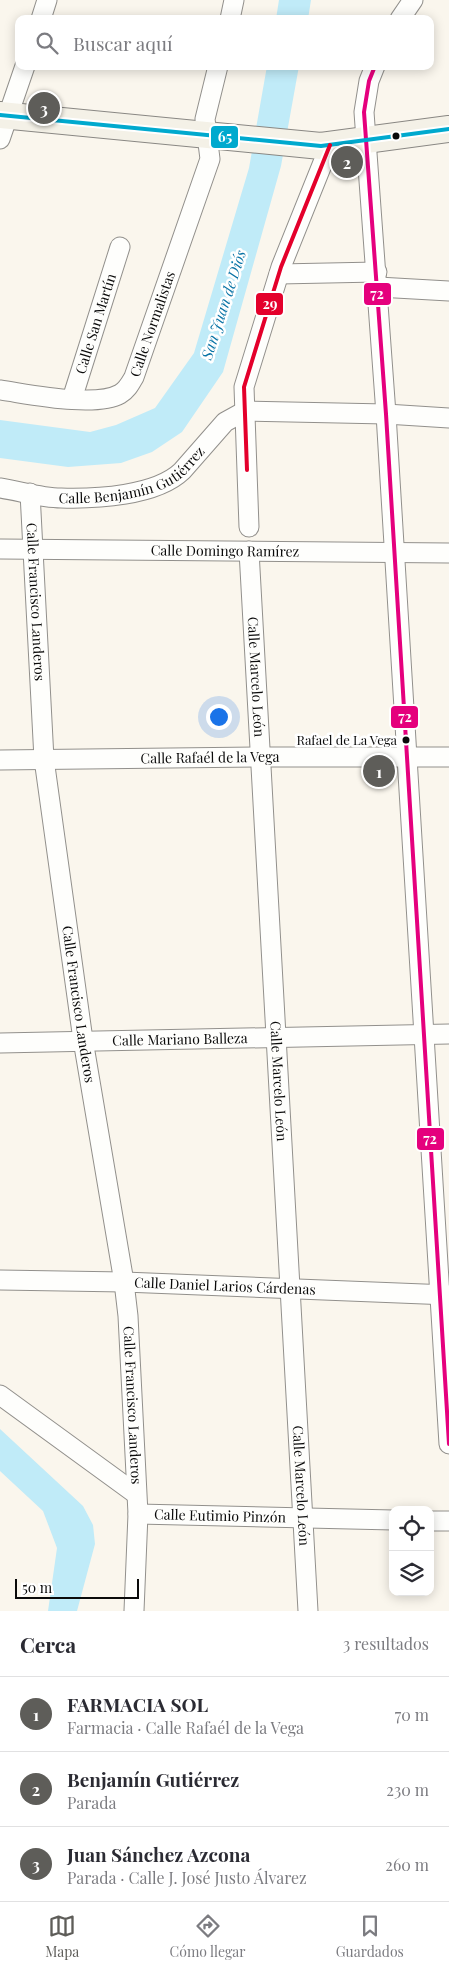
<!DOCTYPE html>
<html lang="es">
<meta charset="utf-8">
<style>
:root{--surface:#fff;--page:#f2f2f3;--text:#2b2b33;--muted:#7c7c81;--line:#e1e1e2;--accent:#5e5d59}
body{margin:0;font-family:"Playfair Display",serif;background:var(--page);color:var(--text)}
.controls{position:absolute;right:15px;bottom:15px;display:grid;overflow:hidden;border-radius:10px;box-shadow:0 2px 12px #0003}
.controls button{width:45px;height:45px;display:grid;place-items:center;padding:0;border:0;border-bottom:1px solid var(--line);background:var(--surface);color:var(--text);font:25px sans-serif}
.scale{position:absolute;left:15px;bottom:12px;width:124px;box-sizing:border-box;padding-left:5px;border:2px solid #0a0a0a;border-top:0;font-size:14px;line-height:18px;white-space:nowrap;color:#0a0a0a;-webkit-text-stroke:4px #fff;paint-order:stroke}
.you{position:absolute;left:218px;top:716px;width:18px;height:18px;margin:-12px;border:4px solid #fff;border-radius:50%;background:#1a73e8;box-shadow:0 0 0 8px #1a73e833}
.badge{display:grid;place-items:center;width:32px;height:32px;border-radius:50%;background:var(--accent);color:#fff;font-size:16px;font-weight:700}
.pin{position:absolute;translate:-50% -50%;border:2px solid #fff;box-shadow:0 1px 5px #0006}
.list{margin:0;padding:0;list-style:none}
h2{display:flex;justify-content:space-between;align-items:center;height:65px;margin:0;padding:0 20px;font-size:21px}
h2 small{font-size:16px;font-weight:400;color:var(--muted)}
.list li{display:grid;grid-template-columns:32px 1fr auto;gap:15px;align-items:center;box-sizing:border-box;height:75px;padding:0 20px;border-top:1px solid var(--line)}
.list b{display:block;font-size:19px;white-space:nowrap}
.list p{margin:0;font-size:16px;white-space:nowrap;color:var(--muted)}
.list em{font-size:16px;font-style:normal;color:var(--muted)}
.icon{flex:none;width:28px;height:28px;fill:none;stroke:currentColor;stroke-width:2;stroke-linecap:round;stroke-linejoin:round}
.map{position:relative;flex:none;width:449px;height:1611px;overflow:hidden}
.search{position:absolute;background:var(--surface);box-shadow:0 2px 12px #0003;left:15px;right:15px;top:15px;height:55px;display:flex;align-items:center;gap:12px;box-sizing:border-box;padding:0 18px;border-radius:10px;color:var(--muted);font-size:19px}
.sheet{height:290px;background:var(--surface)}
nav{display:flex;justify-content:space-around;align-items:center;box-sizing:border-box;height:70px;border-top:1px solid var(--line);background:var(--surface);font-size:14px;color:var(--muted)}
nav a{display:grid;justify-items:center;gap:2px}
nav .on{color:var(--accent)}
.map>svg:first-child{display:block}
.water{fill:#c0ebf8}
.lines{fill:none;stroke-linecap:round;stroke-linejoin:round}
.street-casing{stroke:#92908c;stroke-width:21}
.secondary-casing{stroke:#898783;stroke-width:28}
.street{stroke:#fefefc;stroke-width:19}
.secondary{stroke:#f4f1e7;stroke-width:26}
.bus-1-casing{stroke:#fff;stroke-width:8}
.bus-2-casing{stroke:#fff;stroke-width:8}
.bus-3-casing{stroke:#fff;stroke-width:8}
.bus-1{stroke:#e5007d;stroke-width:4}
.bus-2{stroke:#00a9ce;stroke-width:4}
.bus-3{stroke:#e4002b;stroke-width:4}
.bus-dot{fill:#0a0a0a;stroke:#fff;stroke-width:2}
.labels{text-anchor:middle;stroke-width:5;stroke-linejoin:round;paint-order:stroke}
.bus-label{font-size:13px;fill:#0a0a0a;stroke:#fff;text-anchor:end}
.street-label{font-size:14px;fill:#0a0a0a;stroke:#fff}
.water-label{font-size:15px;font-style:italic;fill:#0a74a6;stroke:#fff}
.line-badge{stroke:#fff;stroke-width:2}
.badge-label{font-size:14px;text-anchor:middle;font-weight:bold;fill:#fff}
</style>
<div class="map">
<svg width="449" height="1611" viewBox="0 0 449 1611">
<rect width="100%" height="100%" fill="#faf6ed"/>
<g class="water">
<path d="M279,0H311L308,19H276Z"/>
<path d="M267,66H299L281,166L223,372L182,432L152,452L121,463L68,467L0,458V420L90,432L116,425L155,408L194,353L249,168Z"/>
<path d="M0,1429L83,1506L93,1525L95,1544L77,1611H48L57,1548L43,1511L0,1471Z"/>
</g>
<g class="lines">
<defs>
<g id="street">
<path d="M41,19L47,0"/>
<path d="M230,19L234,0"/>
<path d="M400,19L413,0"/>
<path d="M375,66L369,81L364,112L386,414L449,1444"/>
<path d="M0,139L25,66"/>
<path d="M279,274L377,272"/>
<path d="M378,287L449,291"/>
<path id="s1" d="M0,390C29,394 95,408 120,394C127,390 130,384 134,377L210,159L205,119L218,66"/>
<path id="s2" d="M72,399L120,247"/>
<path id="s3" d="M0,488C20,491 41,498 61,498C96,499 156,496 182,471L225,422L245,411L386,414L449,418"/>
<path id="s4" d="M30,493L44,759L83,1040L124,1282L128,1316L138,1514L134,1611"/>
<path d="M249,527L244,387L281,267L330,145"/>
<path id="s5" d="M0,549L449,553"/>
<path id="s6" d="M249,551L308,1611"/>
<path id="s7" d="M0,760L261,757H449"/>
<path id="s8" d="M0,1043L449,1034"/>
<path id="s9" d="M0,1280L124,1282L449,1295"/>
<path d="M0,1395L136,1494"/>
<path id="s10" d="M138,1514L393,1520"/>
<path d="M430,1521H449"/>
</g>
<path id="secondary" d="M0,115L321,146L449,129"/>
</defs>
<use href="#street" class="street-casing"/>
<use href="#secondary" class="secondary-casing"/>
<use href="#street" class="street"/>
<use href="#secondary" class="secondary"/>
<defs>
<path id="bus-1" d="M375,66L369,81L364,112L386,414L449,1444"/>
<path id="bus-2" d="M0,115L321,146L449,129"/>
<path id="bus-3" d="M247,470L244,387L281,267L330,145"/>
</defs>
<use href="#bus-1" class="bus-1-casing"/>
<use href="#bus-2" class="bus-2-casing"/>
<use href="#bus-3" class="bus-3-casing"/>
<use href="#bus-1" class="bus-1"/>
<use href="#bus-2" class="bus-2"/>
<use href="#bus-3" class="bus-3"/>
</g>
<g class="bus-dot">
<circle cx="396" cy="136" r="4.5"/>
<circle cx="406" cy="740" r="4.5"/>
</g>
<g class="labels">
<g class="bus-label">
<text x="397" y="745">Rafael de La Vega</text>
</g>
<g class="street-label">
<text dy="5" stroke="none"><textPath href="#s2" startOffset="79">Calle San Martín</textPath></text>
<text dy="5" stroke="none"><textPath href="#s1" startOffset="200">Calle Normalistas</textPath></text>
<text dy="5" stroke="none"><textPath href="#s3" startOffset="139">Calle Benjamín Gutiérrez</textPath></text>
<text dy="5" stroke="none"><textPath href="#s5" startOffset="225">Calle Domingo Ramírez</textPath></text>
<text dy="5" stroke="none"><textPath href="#s4" startOffset="109">Calle Francisco Landeros</textPath></text>
<text dy="5" stroke="none"><textPath href="#s6" startOffset="126">Calle Marcelo León</textPath></text>
<text dy="5" stroke="none"><textPath href="#s7" startOffset="210">Calle Rafaél de la Vega</textPath></text>
<text dy="5" stroke="none"><textPath href="#s4" startOffset="514">Calle Francisco Landeros</textPath></text>
<text dy="5" stroke="none"><textPath href="#s8" startOffset="180">Calle Mariano Balleza</textPath></text>
<text dy="5" stroke="none"><textPath href="#s6" startOffset="531">Calle Marcelo León</textPath></text>
<text dy="5" stroke="none"><textPath href="#s9" startOffset="225">Calle Daniel Larios Cárdenas</textPath></text>
<text dy="5" stroke="none"><textPath href="#s4" startOffset="919">Calle Francisco Landeros</textPath></text>
<text dy="5" stroke="none"><textPath href="#s6" startOffset="936">Calle Marcelo León</textPath></text>
<text dy="5" stroke="none"><textPath href="#s10" startOffset="82">Calle Eutimio Pinzón</textPath></text>
</g>
<g class="water-label">
<text transform="translate(224 305) rotate(-72)" y="5">San Juan de Diós</text>
</g>
</g>
<g class="line-badge">
<rect x="210" y="125" width="29" height="24" rx="5" fill="#00a9ce"/>
<rect x="363" y="282" width="29" height="24" rx="5" fill="#e5007d"/>
<rect x="255" y="292" width="29" height="24" rx="5" fill="#e4002b"/>
<rect x="390" y="705" width="29" height="24" rx="5" fill="#e5007d"/>
<rect x="416" y="1127" width="29" height="24" rx="5" fill="#e5007d"/>
</g>
<g class="badge-label">
<text x="225" y="142">65</text>
<text x="377" y="299">72</text>
<text x="270" y="309">29</text>
<text x="405" y="722">72</text>
<text x="430" y="1144">72</text>
</g>
</svg>
<div class="controls">
<button><svg class="icon" aria-label="locate" viewBox="0 0 24 24"><circle cx="12" cy="12" r="6"/><path d="M12 2v4M12 18v4M2 12h4M18 12h4"/></svg></button>
<button><svg class="icon" aria-label="layers" viewBox="0 0 24 24"><path d="M12 4l9 5-9 5-9-5zM3 14l9 5 9-5"/></svg></button>
</div>
<div class="scale">50 m</div>
<div class="you"></div>
<div class="pin badge" style="left:379px;top:771px">1</div>
<div class="pin badge" style="left:347px;top:162px">2</div>
<div class="pin badge" style="left:44px;top:108px">3</div>
<div class="search"><svg class="icon" aria-label="search" viewBox="0 0 24 24"><circle cx="10" cy="10" r="6"/><path d="M15 15l6 6"/></svg>Buscar aquí</div>
</div>
<section class="sheet">
<h2>Cerca<small>3 resultados</small></h2>
<ul class="list">
<li><span class="badge">1</span><div><b>FARMACIA SOL</b><p>Farmacia · Calle Rafaél de la Vega</p></div><em>70 m</em></li>
<li><span class="badge">2</span><div><b>Benjamín Gutiérrez</b><p>Parada</p></div><em>230 m</em></li>
<li><span class="badge">3</span><div><b>Juan Sánchez Azcona</b><p>Parada · Calle J. José Justo Álvarez</p></div><em>260 m</em></li>
</ul>
</section>
<nav>
<a class="on"><svg class="icon" aria-label="map" viewBox="0 0 24 24"><path d="M3 6l6-2 6 2 6-2v14l-6 2-6-2-6 2zM9 4v14M15 6v14"/></svg>Mapa</a>
<a><svg class="icon" aria-label="directions" viewBox="0 0 24 24"><path d="M12 3l9 9-9 9-9-9zM9 14v-3h6M13 9l2 2-2 2"/></svg>Cómo llegar</a>
<a><svg class="icon" aria-label="saved" viewBox="0 0 24 24"><path d="M7 4h10v16l-5-4-5 4z"/></svg>Guardados</a>
</nav>
